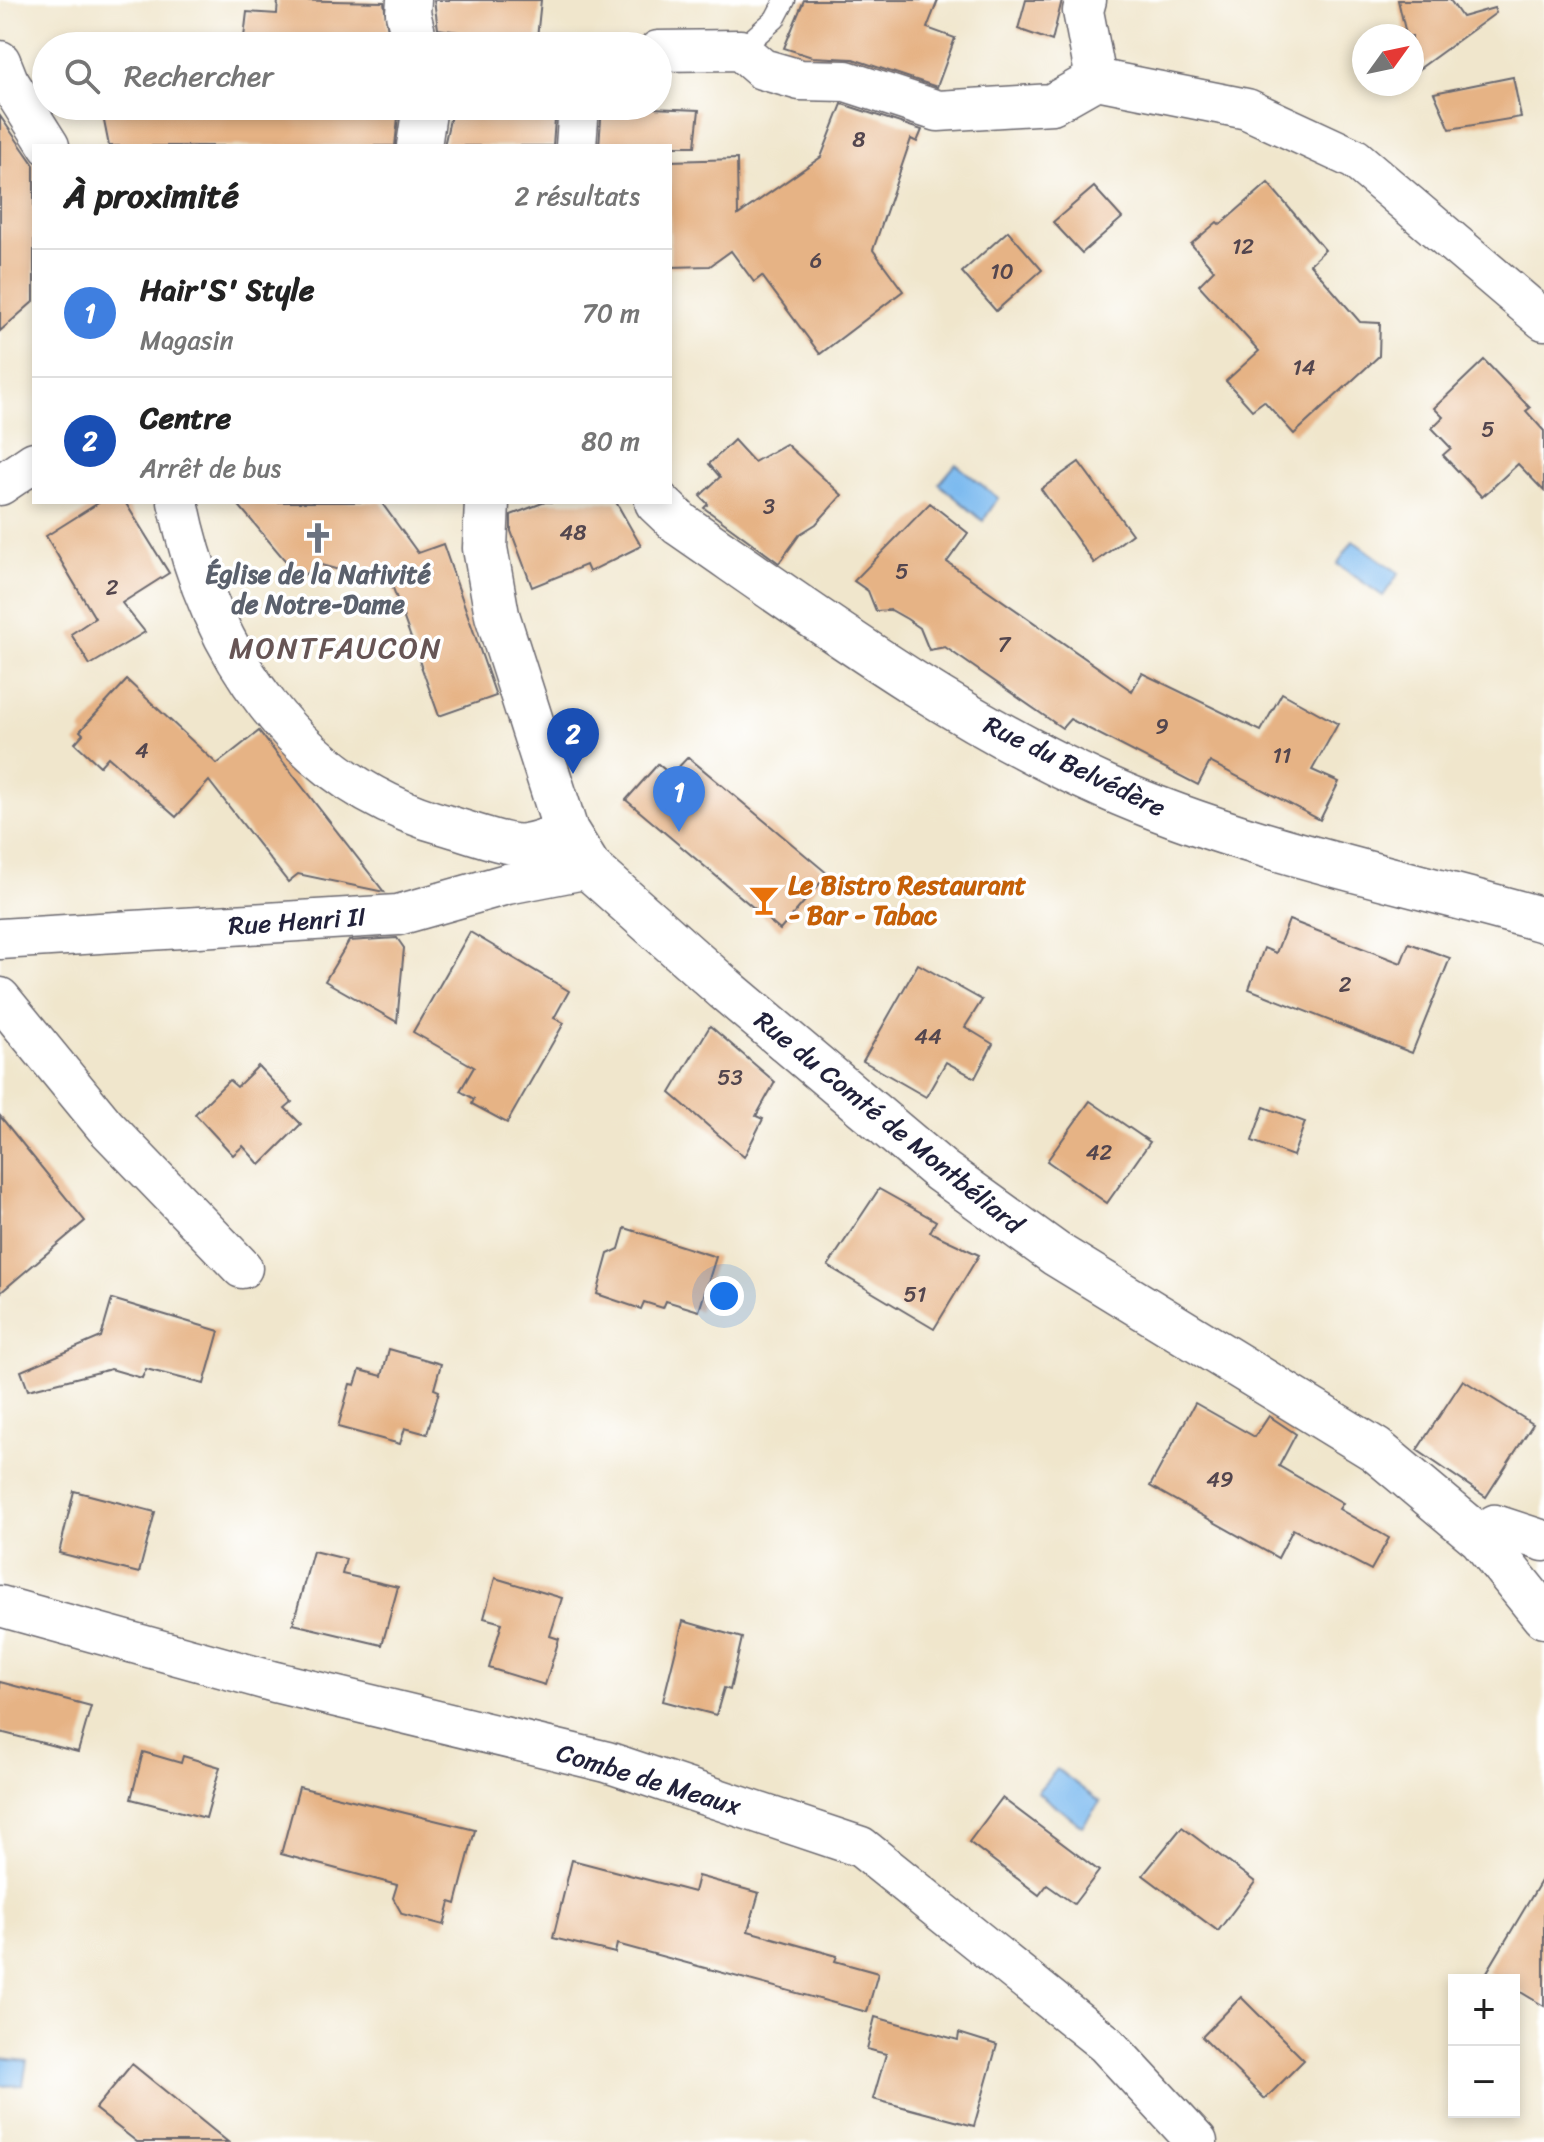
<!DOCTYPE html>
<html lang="fr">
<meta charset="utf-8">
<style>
:root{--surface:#fff;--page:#f2f2f2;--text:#222;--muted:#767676;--line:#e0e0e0;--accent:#ea580c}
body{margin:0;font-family:Sriracha,sans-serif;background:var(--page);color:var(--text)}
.controls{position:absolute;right:24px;bottom:24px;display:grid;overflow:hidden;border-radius:0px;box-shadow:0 4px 12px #0003}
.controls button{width:72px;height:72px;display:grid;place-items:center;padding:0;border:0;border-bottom:2px solid var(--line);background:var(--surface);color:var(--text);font:40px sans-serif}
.compass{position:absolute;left:1352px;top:24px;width:72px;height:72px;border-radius:50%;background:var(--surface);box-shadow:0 4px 12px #0003;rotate:57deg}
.you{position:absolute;left:724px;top:1296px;width:28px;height:28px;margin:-20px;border:6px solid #fff;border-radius:50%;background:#1a73e8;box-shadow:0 0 0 12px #1a73e833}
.badge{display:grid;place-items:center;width:52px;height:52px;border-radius:50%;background:var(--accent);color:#fff;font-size:26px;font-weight:700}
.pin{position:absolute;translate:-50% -66px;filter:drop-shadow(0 2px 4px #0008)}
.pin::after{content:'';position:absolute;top:42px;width:28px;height:24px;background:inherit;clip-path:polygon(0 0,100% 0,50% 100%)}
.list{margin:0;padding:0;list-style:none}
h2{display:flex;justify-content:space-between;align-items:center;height:104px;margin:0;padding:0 32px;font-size:34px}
h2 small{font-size:26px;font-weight:400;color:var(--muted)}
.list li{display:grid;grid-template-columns:52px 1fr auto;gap:24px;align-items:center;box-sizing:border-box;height:128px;padding:0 32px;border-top:2px solid var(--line)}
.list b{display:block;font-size:30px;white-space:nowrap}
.list p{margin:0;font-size:26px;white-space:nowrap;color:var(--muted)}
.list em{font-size:26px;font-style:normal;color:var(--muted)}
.icon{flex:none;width:44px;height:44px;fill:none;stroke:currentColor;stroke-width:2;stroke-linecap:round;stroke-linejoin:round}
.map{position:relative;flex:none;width:1544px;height:2142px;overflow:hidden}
.search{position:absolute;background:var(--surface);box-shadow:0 4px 12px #0003;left:32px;top:32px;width:640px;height:88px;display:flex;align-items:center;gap:20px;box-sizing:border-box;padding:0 28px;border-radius:44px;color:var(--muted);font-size:30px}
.panel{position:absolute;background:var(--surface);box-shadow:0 4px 12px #0003;left:32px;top:144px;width:640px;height:360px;border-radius:0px}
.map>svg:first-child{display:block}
.water{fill:#7bbaef;stroke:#4e6e95;stroke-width:2}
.building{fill:#e6b385}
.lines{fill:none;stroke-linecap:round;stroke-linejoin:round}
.service-casing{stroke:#6a676e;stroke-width:23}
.minor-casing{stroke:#6a676e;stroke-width:43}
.tertiary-casing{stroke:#6a676e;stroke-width:47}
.service{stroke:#fff;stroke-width:20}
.minor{stroke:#fff;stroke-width:40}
.tertiary{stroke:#fff;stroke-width:44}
.labels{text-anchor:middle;stroke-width:7;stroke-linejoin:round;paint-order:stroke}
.number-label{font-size:22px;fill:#53464e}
.worship-label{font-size:26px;font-weight:bold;fill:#5b616d;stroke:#fff}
.street-label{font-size:26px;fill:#22223b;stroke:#fff}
.food-label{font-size:26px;font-weight:bold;fill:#c56008;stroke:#fff;text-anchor:start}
.quarter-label{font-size:30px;letter-spacing:2px;fill:#675555;stroke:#fff}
</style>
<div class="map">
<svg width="1544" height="2142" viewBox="0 0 1544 2142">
<rect width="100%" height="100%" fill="#fff"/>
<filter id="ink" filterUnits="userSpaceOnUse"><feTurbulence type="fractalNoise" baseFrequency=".0125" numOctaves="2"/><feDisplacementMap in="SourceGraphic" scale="16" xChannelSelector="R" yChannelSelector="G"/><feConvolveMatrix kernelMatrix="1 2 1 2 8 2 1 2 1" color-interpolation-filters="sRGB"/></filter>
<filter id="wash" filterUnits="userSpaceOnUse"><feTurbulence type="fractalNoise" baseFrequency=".006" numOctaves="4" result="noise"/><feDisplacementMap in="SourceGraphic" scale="32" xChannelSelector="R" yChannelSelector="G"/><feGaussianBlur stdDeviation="1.8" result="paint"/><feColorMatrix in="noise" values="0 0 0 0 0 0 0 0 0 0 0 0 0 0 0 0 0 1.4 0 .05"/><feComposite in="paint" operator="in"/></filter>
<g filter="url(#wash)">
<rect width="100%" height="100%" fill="#f0e6cc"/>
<g class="water">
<path d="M956,464L998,498L983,521L939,484Z"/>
<path d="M1353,541L1399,573L1383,596L1337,564Z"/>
<path d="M1057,1769L1100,1802L1082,1826L1037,1792Z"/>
<path d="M0,2058L27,2061L23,2085L0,2086Z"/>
</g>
<g id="blocks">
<g class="building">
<path d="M278,0L384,2L390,46H243L247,12L277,14Z"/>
<path d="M434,0H541L537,38L494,37L438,29Z"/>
<path d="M804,0H938L927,28L955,38L937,87L853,59L812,57L784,48Z"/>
<path d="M1026,0H1062L1052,41L1018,29Z"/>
<path d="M1398,0H1450L1462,17L1494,8L1496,13L1412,74V36H1400L1406,34Z"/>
<path d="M1513,77L1521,117L1450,129L1434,93Z"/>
<path d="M842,104L922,130L917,142L911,139L873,250L903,291L820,354L762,276L754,282L731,251L710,266L670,267V161L737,159L738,215L821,157Z"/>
<path d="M101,106H384V113L398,117L395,146H109Z"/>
<path d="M453,106H556L553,146H444Z"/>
<path d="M602,106L699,110L695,146H599Z"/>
<path d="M0,116L34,165V301L0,331Z"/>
<path d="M1268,183L1325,250L1310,264L1360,322L1380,323L1379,356L1294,434L1264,401L1252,410L1226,381L1259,351L1199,285L1214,270L1191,244L1217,222L1220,225Z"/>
<path d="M1094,187L1122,218L1082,253L1053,222Z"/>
<path d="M1008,231L1042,270L996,311L962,272Z"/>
<path d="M1484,360L1530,408L1526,411L1544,431V491L1518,464L1482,497L1443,455L1451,448L1432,428L1443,417L1434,408Z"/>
<path d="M734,440L754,462L786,444L842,495L816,524L800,534L779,563L704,508L708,504L700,496L720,477L709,464Z"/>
<path d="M1079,462L1132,534L1094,563L1041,489Z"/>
<path d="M100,502H125L169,573L122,603L145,632L90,665L71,634L95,618L46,536Z"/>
<path d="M236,502H381L418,553L443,544L496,696L439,716L388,574L339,570L318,564L300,578Z"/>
<path d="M545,502H616L641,546L589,572L586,565L532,587L511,531V515Z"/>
<path d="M930,503L968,533L947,562L1132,691L1142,673L1261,731L1282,693L1338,724L1312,770L1339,782L1320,820L1210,762L1198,785L1070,719L1062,728L945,647L929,650L920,628L907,619L891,610L876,611L868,591L854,581Z"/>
<path d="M127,680L217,764L259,731L384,892L298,874L288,882L209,781L176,817L108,757L100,766L75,743L83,734L80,731Z"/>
<path d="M688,757L828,874L780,930L626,800L658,764L671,775Z"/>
<path d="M1289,920L1401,963L1409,943L1450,958L1412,1053L1249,989L1264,948L1276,953Z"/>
<path d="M470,932L569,991L554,1018L564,1023L507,1123L472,1104L474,1099L460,1091L474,1067L413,1032Z"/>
<path d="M397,938L404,948L397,1022L325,981L349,941Z"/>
<path d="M918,964L982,1000L965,1027L993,1044L975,1078L946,1062L926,1097L863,1061Z"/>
<path d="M710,1026L775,1082L756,1116L763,1119L744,1157L670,1093Z"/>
<path d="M258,1066L292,1102L285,1108L301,1124L260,1165L243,1146L233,1155L195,1114L229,1080L237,1087Z"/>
<path d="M1090,1101L1150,1142L1107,1203L1047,1161Z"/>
<path d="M1264,1107L1305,1122L1293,1156L1252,1141Z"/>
<path d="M0,1116L85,1221L0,1293Z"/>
<path d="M879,1189L936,1221L930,1232L979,1255L934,1329L828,1266Z"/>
<path d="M625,1228L716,1257L699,1311L666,1301L663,1308L644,1302L641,1309L597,1294L608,1254L619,1249Z"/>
<path d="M112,1299L219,1331L204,1384L146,1369L142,1378L111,1369L28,1390L21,1371L101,1337Z"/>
<path d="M389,1349L441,1364L434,1389L439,1391L427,1434L405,1428L400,1444L338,1427L350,1384L355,1385L360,1370L382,1376Z"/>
<path d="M1463,1380L1533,1424L1486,1497L1417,1450Z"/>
<path d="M1195,1403L1255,1437L1269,1416L1296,1434L1279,1466L1343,1503L1339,1509L1389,1538L1371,1570L1293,1529L1278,1558L1150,1486Z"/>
<path d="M74,1491L155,1512L139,1573L59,1553Z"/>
<path d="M313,1551L346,1559L342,1574L398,1587L382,1645L293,1624Z"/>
<path d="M495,1578L562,1598L550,1636L559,1639L545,1685L489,1668L502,1623L484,1618Z"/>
<path d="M683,1621L742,1638L730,1690L724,1688L716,1715L663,1701Z"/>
<path d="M0,1682L91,1706L78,1752L0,1732Z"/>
<path d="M143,1752L181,1763L183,1756L220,1767L206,1818L131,1799Z"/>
<path d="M299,1787L475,1830L456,1904L450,1902L444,1925L402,1914L393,1898L397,1885L281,1854Z"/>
<path d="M1002,1798L1099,1871L1074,1904L1047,1885L1039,1895L969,1842Z"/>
<path d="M1182,1827L1255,1882L1218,1931L1143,1875Z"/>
<path d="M572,1860L694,1892L698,1876L759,1893L748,1931L837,1956L835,1961L878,1973L867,2012L617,1944L615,1953L553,1938Z"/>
<path d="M1544,1876V2006L1514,1988V1980H1500L1487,1972Z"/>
<path d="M1241,1997L1304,2060L1265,2099L1202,2037Z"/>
<path d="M875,2017L958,2040L959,2033L997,2045L974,2126L873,2099L886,2054L867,2049Z"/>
<path d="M132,2064L228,2142H137L95,2109Z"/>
</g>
</g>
</g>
<g filter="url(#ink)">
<use href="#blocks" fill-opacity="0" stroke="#6a676e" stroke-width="2"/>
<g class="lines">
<defs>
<path id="service" d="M740,50L775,19L785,0"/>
<g id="minor">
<path d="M1086,0L1083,11L1096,79"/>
<path d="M658,51L740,50L762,69L800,80L846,81L938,111L1052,104L1096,79L1247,109L1355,159L1544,320"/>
<path d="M0,61L8,81L49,146"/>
<path d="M576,146L579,106"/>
<path d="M0,485L34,462"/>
<path d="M178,502C208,650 295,785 449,826C467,831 509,847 525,844C539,842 553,836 566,831"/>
<path d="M0,939L398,915L507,884L589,868"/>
<path d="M0,998L105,1126L242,1268"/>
<path d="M1481,1538L1495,1525L1544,1541"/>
<path d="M0,1606L275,1682L607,1762L861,1847L1106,2044L1197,2142"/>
</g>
<g id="tertiary">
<path d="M409,0L408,13L416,46"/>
<path d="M419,146L425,106"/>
<path d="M487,502L485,548L497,615L566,831L589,868L725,989L941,1171L1056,1254L1376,1450L1481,1538L1544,1616"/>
<path d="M657,502L680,524C816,618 951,718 1103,786C1244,849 1396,878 1544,920"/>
</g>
</defs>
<use href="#service" class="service-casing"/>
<use href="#minor" class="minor-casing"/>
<use href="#tertiary" class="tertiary-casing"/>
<use href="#service" class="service"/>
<use href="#minor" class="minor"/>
<use href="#tertiary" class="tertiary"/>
</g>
</g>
<defs>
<symbol id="church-bare" viewBox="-9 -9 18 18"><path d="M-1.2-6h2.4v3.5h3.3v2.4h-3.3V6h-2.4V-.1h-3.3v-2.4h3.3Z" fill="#6b7280" stroke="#fff" stroke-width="2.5" paint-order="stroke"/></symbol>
<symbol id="bar-bare" viewBox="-9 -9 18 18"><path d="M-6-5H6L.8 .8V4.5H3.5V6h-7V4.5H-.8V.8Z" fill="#e8710a" stroke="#fff" stroke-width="2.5" paint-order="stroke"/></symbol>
</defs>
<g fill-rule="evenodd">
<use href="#church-bare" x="296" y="516" width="44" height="44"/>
<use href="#bar-bare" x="742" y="878" width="44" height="44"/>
</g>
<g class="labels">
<g class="number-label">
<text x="859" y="147">8</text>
<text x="1243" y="254">12</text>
<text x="816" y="268">6</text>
<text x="1002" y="279">10</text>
<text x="1304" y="375">14</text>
<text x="1488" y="437">5</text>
<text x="769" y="514">3</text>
<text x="573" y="540">48</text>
<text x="902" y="579">5</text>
<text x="112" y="595">2</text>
<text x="1004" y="652">7</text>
<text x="1162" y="734">9</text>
<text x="142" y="758">4</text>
<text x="1282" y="763">11</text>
<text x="1345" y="992">2</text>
<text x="928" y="1044">44</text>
<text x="730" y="1085">53</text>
<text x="1099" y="1160">42</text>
<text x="915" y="1302">51</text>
<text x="1220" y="1487">49</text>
</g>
<g class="worship-label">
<text x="318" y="583">Église de la Nativité<tspan x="318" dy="30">de Notre-Dame</tspan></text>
</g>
<g class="street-label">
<text transform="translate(1075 766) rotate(26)" y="9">Rue du Belvédère</text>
<text transform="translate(297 921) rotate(-4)" y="9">Rue Henri II</text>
<text transform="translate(889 1122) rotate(39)" y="9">Rue du Comté de Montbéliard</text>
<text transform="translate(649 1779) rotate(17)" y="9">Combe de Meaux</text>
</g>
<g class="food-label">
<text x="788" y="894">Le Bistro Restaurant<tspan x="788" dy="30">- Bar - Tabac</tspan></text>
</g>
<g class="quarter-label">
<text x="336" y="658">MONTFAUCON</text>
</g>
</g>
</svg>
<div class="controls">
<button>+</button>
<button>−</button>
</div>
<svg class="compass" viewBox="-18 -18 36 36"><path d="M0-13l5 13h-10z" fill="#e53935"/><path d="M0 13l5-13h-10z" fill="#767676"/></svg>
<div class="you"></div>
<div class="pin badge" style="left:679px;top:832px;background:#3f7fe0">1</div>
<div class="pin badge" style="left:573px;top:774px;background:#1a4fb4">2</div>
<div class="search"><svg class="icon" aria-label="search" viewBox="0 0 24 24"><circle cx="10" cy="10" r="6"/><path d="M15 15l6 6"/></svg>Rechercher</div>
<section class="panel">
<h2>À proximité<small>2 résultats</small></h2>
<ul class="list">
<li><span class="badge" style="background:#3f7fe0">1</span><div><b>Hair'S' Style</b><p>Magasin</p></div><em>70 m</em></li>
<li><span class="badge" style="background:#1a4fb4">2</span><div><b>Centre</b><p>Arrêt de bus</p></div><em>80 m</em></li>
</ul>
</section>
</div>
